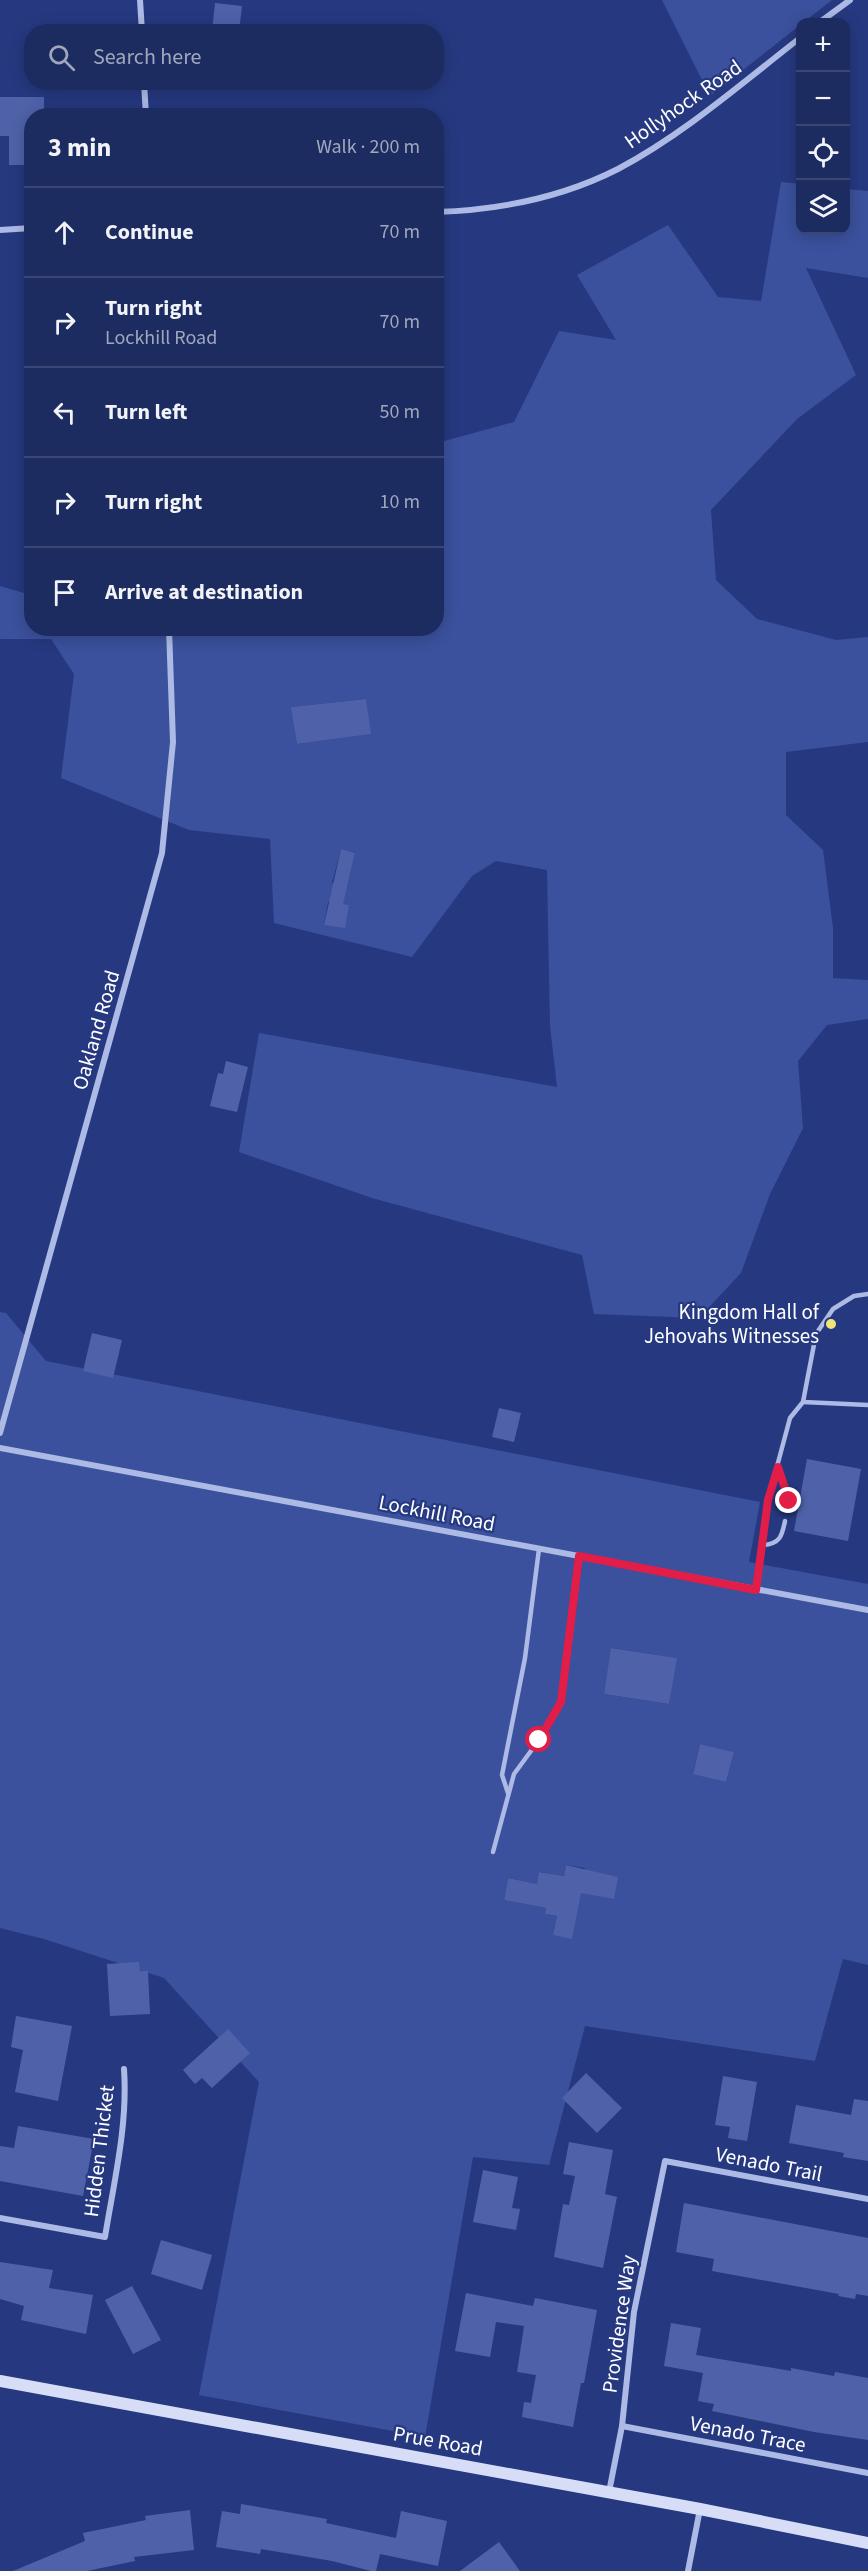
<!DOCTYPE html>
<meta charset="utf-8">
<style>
:root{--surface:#1c2b60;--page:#293769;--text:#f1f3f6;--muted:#a0a7bd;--line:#3a4775}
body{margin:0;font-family:"Source Sans 3",sans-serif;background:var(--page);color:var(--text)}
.controls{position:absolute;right:18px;top:18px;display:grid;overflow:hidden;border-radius:12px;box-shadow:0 3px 15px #0003}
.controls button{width:54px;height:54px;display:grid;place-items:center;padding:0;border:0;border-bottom:2px solid var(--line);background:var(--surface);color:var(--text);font:30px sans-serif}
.stop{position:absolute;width:18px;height:18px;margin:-14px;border:4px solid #e11d48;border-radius:50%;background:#fff}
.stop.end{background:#e11d48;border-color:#fff;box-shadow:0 2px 6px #0008}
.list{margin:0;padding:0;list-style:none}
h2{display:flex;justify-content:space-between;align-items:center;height:78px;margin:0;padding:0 24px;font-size:26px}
h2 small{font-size:20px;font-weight:400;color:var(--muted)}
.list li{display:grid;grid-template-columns:39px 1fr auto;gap:18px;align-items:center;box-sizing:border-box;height:90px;padding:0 24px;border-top:2px solid var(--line)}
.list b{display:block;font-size:22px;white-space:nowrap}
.list p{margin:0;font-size:20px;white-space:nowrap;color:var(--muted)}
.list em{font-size:20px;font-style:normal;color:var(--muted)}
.icon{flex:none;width:33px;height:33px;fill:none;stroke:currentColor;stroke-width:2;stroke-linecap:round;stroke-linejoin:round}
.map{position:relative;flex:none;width:868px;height:2571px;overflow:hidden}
.search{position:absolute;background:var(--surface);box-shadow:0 3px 15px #0003;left:24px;top:24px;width:420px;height:66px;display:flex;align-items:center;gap:15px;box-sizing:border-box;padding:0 21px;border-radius:24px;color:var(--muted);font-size:22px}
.panel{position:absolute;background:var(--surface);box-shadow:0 3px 15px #0003;left:24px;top:108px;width:420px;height:528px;border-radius:24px}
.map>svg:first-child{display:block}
.green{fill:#3b519d;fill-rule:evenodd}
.building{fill:#4f62a9}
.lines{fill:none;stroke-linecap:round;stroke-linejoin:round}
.service{stroke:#adbae6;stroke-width:4.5}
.minor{stroke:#adbae6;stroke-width:6}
.secondary{stroke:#d7ddf6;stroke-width:12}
.route{stroke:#e11d48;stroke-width:8}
.poi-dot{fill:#efe673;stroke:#263980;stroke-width:2}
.labels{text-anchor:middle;stroke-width:4.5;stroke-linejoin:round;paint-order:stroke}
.street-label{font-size:21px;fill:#fff;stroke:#263980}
.poi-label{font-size:21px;fill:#fff;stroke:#263980;text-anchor:end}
</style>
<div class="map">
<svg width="868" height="2571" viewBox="0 0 868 2571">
<rect width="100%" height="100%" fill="#263980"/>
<g class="green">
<path d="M662,0H832L710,96Z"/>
<path d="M781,182L800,184V230H846V189L868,191V278L806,268L856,375L797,419L711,510L716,580L757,619L836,640L868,637V742L786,752V815L823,850L833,928V978L868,980V1019L827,1025L798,1061L803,1128L770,1194L741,1273L699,1318L594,1314L582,1255L372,1198L239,1152L259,1033L557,1087L550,1026L547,870L496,861L472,876L412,957L274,923L270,839L189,830L61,778L74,674L51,639H0V586L31,595L32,628H436L437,443L514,422L559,331L616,340L577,275L668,225L718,297L761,301ZM366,699L370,734L297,744L292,707ZM341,849L355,853L347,887L332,883ZM328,902L348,905L324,925Z"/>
<path d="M0,1312L6,1313L46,1361L760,1502L749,1562L868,1584V1965L843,1959L815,2061L585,2026L549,2165L473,2157L425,2437L199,2395L259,2082L164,1978L44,1939L0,1928ZM612,1648L676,1658L669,1704L604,1694ZM700,1744L734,1752L726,1782L693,1773ZM566,1865L585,1868L572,1938L553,1935L557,1916L545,1914L546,1908L504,1900L508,1878L537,1884L540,1872L564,1876Z"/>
</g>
<g class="building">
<path d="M215,3L242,6L239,32H212Z"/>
<path d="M0,97H44V116H32V165H9V136H0Z"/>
<path d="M366,699L371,734L297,744L291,707Z"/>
<path d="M341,849L355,853L343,904L349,905L345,928L324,925Z"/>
<path d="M226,1061L248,1067L237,1112L210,1106L218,1073L223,1074Z"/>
<path d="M92,1333L122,1340L113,1378L83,1371Z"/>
<path d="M499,1408L521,1413L514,1442L492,1437Z"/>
<path d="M807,1459L861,1469L848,1541L794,1531Z"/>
<path d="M611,1648L677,1658L669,1704L604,1694Z"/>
<path d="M700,1744L734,1752L726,1782L693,1774Z"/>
<path d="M566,1865L618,1877L614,1899L581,1893L572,1939L553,1935L557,1916L545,1914L546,1908L504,1900L508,1878L537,1884L539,1872L564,1876Z"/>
<path d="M139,1962L140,1971H148L150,2014L110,2016L107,1964Z"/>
<path d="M16,2016L72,2026L58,2101L15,2092L23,2050L11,2047Z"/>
<path d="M228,2029L250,2053L212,2088L202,2078L195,2084L183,2070Z"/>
<path d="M586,2073L622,2108L597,2133L562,2098Z"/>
<path d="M723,2076L757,2082L747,2141L728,2138L730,2127L715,2125Z"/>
<path d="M854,2099L868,2101V2161L843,2157L844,2153L789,2143L796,2105L851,2115Z"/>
<path d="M18,2126L94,2139L83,2196L0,2181V2146L14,2148Z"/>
<path d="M569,2142L613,2150L605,2194L617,2197L603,2268L554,2257L563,2204L569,2205L575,2176L563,2174Z"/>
<path d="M483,2170L518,2177L512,2208L520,2209L516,2230L473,2222Z"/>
<path d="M684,2203L868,2238V2296L856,2294L855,2299L838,2296L839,2294L712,2271L714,2259L676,2252Z"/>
<path d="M161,2240L212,2255L202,2290L151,2274Z"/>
<path d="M0,2262L53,2270L49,2288L93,2295L86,2334L21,2320L24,2306L0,2299Z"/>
<path d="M132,2286L161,2340L133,2354L105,2300Z"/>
<path d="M466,2293L533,2306L535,2298L597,2310L584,2383H581L573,2427L522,2417L524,2402L531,2403L536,2375L517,2372L524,2326L496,2322L490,2357L455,2351Z"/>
<path d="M671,2323L701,2328L696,2355L791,2371V2368L834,2376L835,2372L868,2378V2440L814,2432L712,2411L714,2404L698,2401L703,2373L664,2366Z"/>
<path d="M241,2504L327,2519L326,2523L396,2538L401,2511L447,2521L438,2566L380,2554L376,2571H371L332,2561L261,2549L260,2554L216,2547L222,2511L240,2514Z"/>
<path d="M190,2510L194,2550L134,2557L135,2561L87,2571H13L85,2541L83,2533L146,2520L145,2516Z"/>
<path d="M499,2542L520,2571H460Z"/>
</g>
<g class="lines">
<g class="service">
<path d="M803,1402L868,1405"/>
<path d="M778,1467L789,1501"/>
<path d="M763,1545C780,1544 782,1536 785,1521"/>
<path d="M756,1589L768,1500L790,1418L803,1402L816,1334L833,1309L854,1296L868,1294"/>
<path d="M508,1793L502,1775L525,1658L539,1549"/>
<path d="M493,1852L514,1774L539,1740L561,1702L579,1556"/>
</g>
<g class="minor">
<path d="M140,0L142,32"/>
<path d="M820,22L850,0"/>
<path d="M144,82L146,116"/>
<path d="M436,212C498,210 563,197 618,169C684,134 742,83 800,38"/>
<path d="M0,230L32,228"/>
<path d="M0,1433L162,853L173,742L169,628"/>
<path d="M0,1448L868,1610"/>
<path d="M0,2218L105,2237C114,2181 128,2125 124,2069"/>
<path d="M622,2426L868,2473"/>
<path d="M609,2492L622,2426L634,2312L665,2161L868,2199"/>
<path d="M688,2571L700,2509"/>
</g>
<path class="secondary" d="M0,2381L700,2509L868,2543"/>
</g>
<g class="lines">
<path class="route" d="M539,1740L561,1702L579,1556L756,1590L768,1500L778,1467L789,1501"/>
</g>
<circle class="poi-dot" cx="831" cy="1324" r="6"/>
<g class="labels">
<g class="street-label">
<text transform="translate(683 104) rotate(-35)" y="7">Hollyhock Road</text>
<text transform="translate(96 1030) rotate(-74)" y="7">Oakland Road</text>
<text transform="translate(437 1513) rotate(11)" y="7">Lockhill Road</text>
<text transform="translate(99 2151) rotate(-83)" y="7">Hidden Thicket</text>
<text transform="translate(769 2164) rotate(11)" y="7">Venado Trail</text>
<text transform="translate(619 2324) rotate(-82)" y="7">Providence Way</text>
<text transform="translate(748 2434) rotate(11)" y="7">Venado Trace</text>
<text transform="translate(438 2441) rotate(10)" y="7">Prue Road</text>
</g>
<g class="poi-label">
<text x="819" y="1319">Kingdom Hall of<tspan x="819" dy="24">Jehovahs Witnesses</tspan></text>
</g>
</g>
</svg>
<div class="controls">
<button>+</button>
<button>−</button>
<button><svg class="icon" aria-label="locate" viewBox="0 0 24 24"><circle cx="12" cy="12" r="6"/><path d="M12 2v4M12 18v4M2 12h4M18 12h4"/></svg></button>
<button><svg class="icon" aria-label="layers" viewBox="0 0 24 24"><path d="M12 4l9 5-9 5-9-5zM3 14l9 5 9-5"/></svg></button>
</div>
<div class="stop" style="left:539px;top:1740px"></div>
<div class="stop end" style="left:789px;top:1501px"></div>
<div class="search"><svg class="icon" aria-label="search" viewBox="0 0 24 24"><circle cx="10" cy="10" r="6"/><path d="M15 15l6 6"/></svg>Search here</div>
<section class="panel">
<h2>3 min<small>Walk · 200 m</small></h2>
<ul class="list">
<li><svg class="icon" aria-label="ahead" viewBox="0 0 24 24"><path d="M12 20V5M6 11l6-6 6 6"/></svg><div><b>Continue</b></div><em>70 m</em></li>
<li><svg class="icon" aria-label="right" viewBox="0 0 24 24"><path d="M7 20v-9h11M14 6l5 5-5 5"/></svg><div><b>Turn right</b><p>Lockhill Road</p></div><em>70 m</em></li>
<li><svg class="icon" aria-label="left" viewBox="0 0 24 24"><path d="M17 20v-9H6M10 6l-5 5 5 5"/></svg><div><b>Turn left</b></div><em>50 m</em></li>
<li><svg class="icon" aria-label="right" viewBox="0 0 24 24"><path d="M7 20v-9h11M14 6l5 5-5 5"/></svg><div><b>Turn right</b></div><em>10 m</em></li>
<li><svg class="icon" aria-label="arrive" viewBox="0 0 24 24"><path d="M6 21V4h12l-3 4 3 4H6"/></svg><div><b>Arrive at destination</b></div></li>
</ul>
</section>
</div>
